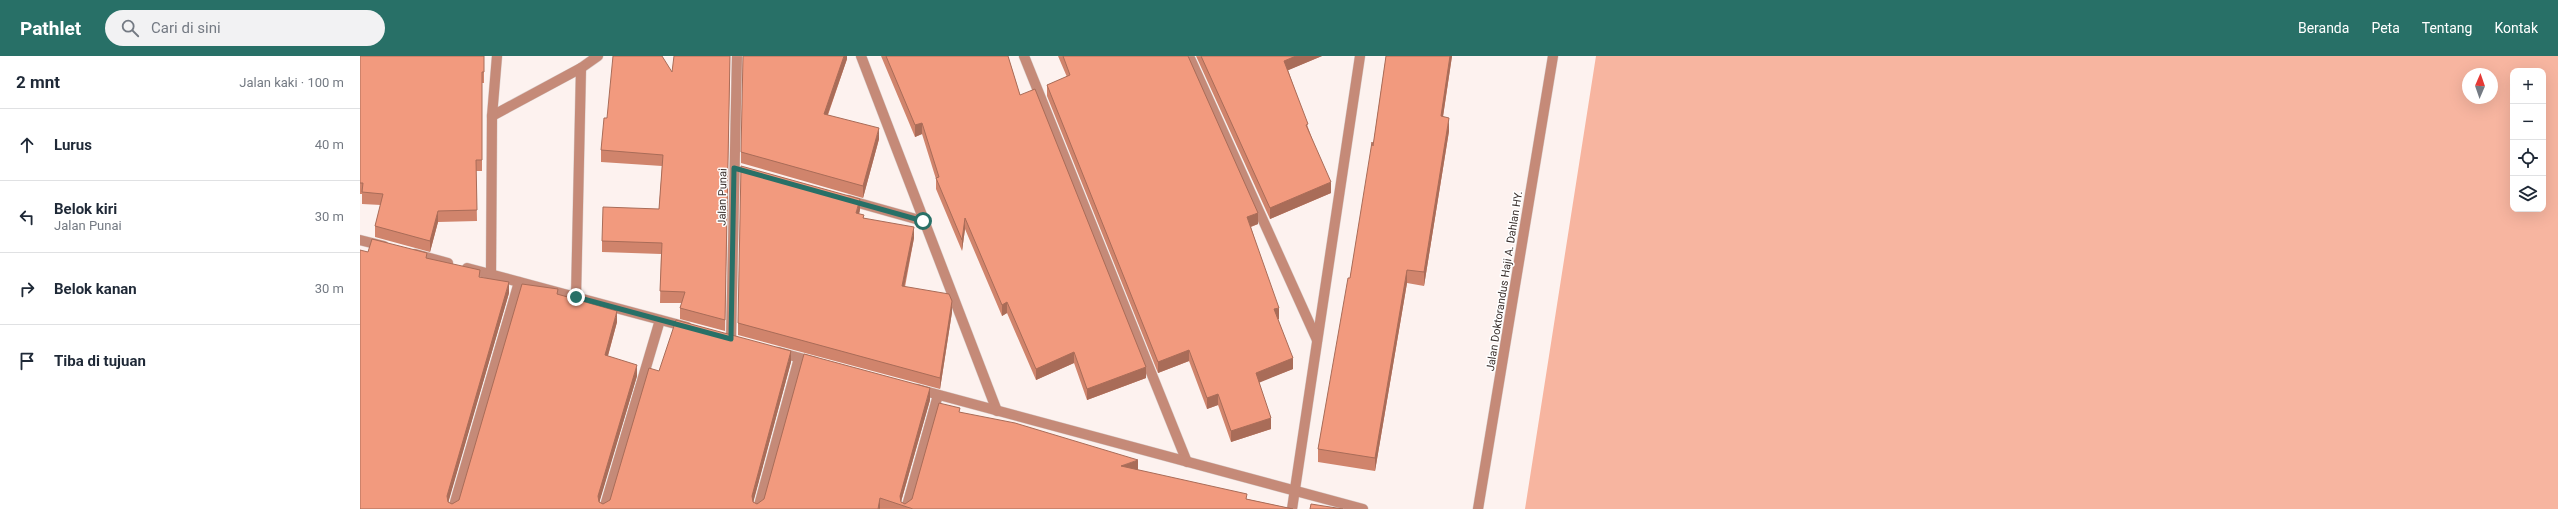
<!DOCTYPE html>
<html lang="id">
<meta charset="utf-8">
<style>
:root{--surface:#fff;--page:#f2f2f3;--text:#1f2937;--muted:#747a83;--line:#e0e1e3;--accent:#287067}
body{margin:0;font-family:Roboto,sans-serif;background:var(--page);color:var(--text)}
.controls{position:absolute;right:12px;top:12px;display:grid;overflow:hidden;border-radius:8px;box-shadow:0 4px 16px #0002}
.controls button{width:36px;height:36px;display:grid;place-items:center;padding:0;border:0;border-bottom:1px solid var(--line);background:var(--surface);color:var(--text);font:20px sans-serif}
.compass{position:absolute;left:2102px;top:12px;width:36px;height:36px;border-radius:50%;background:var(--surface);box-shadow:0 4px 16px #0002;rotate:2deg}
.stop{position:absolute;width:12px;height:12px;margin:-9px;border:3px solid #287067;border-radius:50%;background:#fff}
.stop.end{background:#287067;border-color:#fff;box-shadow:0 1px 4px #0008}
.list{margin:0;padding:0;list-style:none}
h2{display:flex;justify-content:space-between;align-items:center;height:52px;margin:0;padding:0 16px;font-size:17px}
h2 small{font-size:13px;font-weight:400;color:var(--muted)}
.list li{display:grid;grid-template-columns:26px 1fr auto;gap:12px;align-items:center;box-sizing:border-box;height:72px;padding:0 16px;border-top:1px solid var(--line)}
.list b{display:block;font-size:15px;white-space:nowrap}
.list p{margin:0;font-size:13px;white-space:nowrap;color:var(--muted)}
.list em{font-size:13px;font-style:normal;color:var(--muted)}
.icon{flex:none;width:22px;height:22px;fill:none;stroke:currentColor;stroke-width:2;stroke-linecap:round;stroke-linejoin:round}
.map{position:relative;flex:none;width:2198px;height:453px;overflow:hidden}
header{display:flex;align-items:center;gap:24px;box-sizing:border-box;height:56px;padding:0 20px;background:var(--accent);color:#fff}
header strong{font-size:19px}
nav{display:flex;gap:22px;margin-inline-start:auto;font-size:14px}
.search{width:280px;height:36px;background:var(--page);display:flex;align-items:center;gap:10px;box-sizing:border-box;padding:0 14px;border-radius:22px;color:var(--muted);font-size:15px}
main{display:flex}
aside{flex:1;background:var(--surface)}
.map>svg:first-child{display:block}
.green{fill:#f7b5a0;fill-rule:evenodd}
.lines{fill:none;stroke-linecap:round;stroke-linejoin:round}
.minor-casing{stroke:#dacfcc;stroke-width:11}
.minor{stroke:#c58a78;stroke-width:10}
.wall{fill:#d0846c}
.shaded-wall{fill:#a96c58}
.building{fill:#f29a7e;stroke:#a96c58}
.route{stroke:#287067;stroke-width:5}
.labels{text-anchor:middle;stroke-width:3;stroke-linejoin:round;paint-order:stroke}
.street-label{font-size:11px;fill:#3b312e;stroke:#fff}
</style>
<header>
<strong>Pathlet</strong>
<div class="search"><svg class="icon" aria-label="search" viewBox="0 0 24 24"><circle cx="10" cy="10" r="6"/><path d="M15 15l6 6"/></svg>Cari di sini</div>
<nav><a>Beranda</a><a>Peta</a><a>Tentang</a><a>Kontak</a></nav>
</header>
<main>
<aside>
<h2>2 mnt<small>Jalan kaki · 100 m</small></h2>
<ul class="list">
<li><svg class="icon" aria-label="ahead" viewBox="0 0 24 24"><path d="M12 20V5M6 11l6-6 6 6"/></svg><div><b>Lurus</b></div><em>40 m</em></li>
<li><svg class="icon" aria-label="left" viewBox="0 0 24 24"><path d="M17 20v-9H6M10 6l-5 5 5 5"/></svg><div><b>Belok kiri</b><p>Jalan Punai</p></div><em>30 m</em></li>
<li><svg class="icon" aria-label="right" viewBox="0 0 24 24"><path d="M7 20v-9h11M14 6l5 5-5 5"/></svg><div><b>Belok kanan</b></div><em>30 m</em></li>
<li><svg class="icon" aria-label="arrive" viewBox="0 0 24 24"><path d="M6 21V4h12l-3 4 3 4H6"/></svg><div><b>Tiba di tujuan</b></div></li>
</ul>
</aside>
<div class="map">
<svg width="2198" height="453" viewBox="0 0 2198 453">
<rect width="100%" height="100%" fill="#fdf2ef"/>
<path class="green" d="M1236,0H2198V453H1165ZM2153,15H2183V153H2153ZM2108,18H2132V42H2108Z"/>
<g class="lines">
<defs>
<g id="minor">
<path d="M501,0L637,355"/>
<path d="M664,0L827,406"/>
<path d="M829,0L957,284"/>
<path d="M132,60L221,12L238,0"/>
<path d="M488,144L563,165"/>
<path d="M0,184L24,190"/>
<path d="M55,198L88,207"/>
<path d="M107,212L327,271"/>
<path d="M131,219L132,60L137,0"/>
<path d="M216,241L221,12"/>
<path d="M371,283L377,0"/>
<path d="M418,296L455,306"/>
<path d="M557,333L1003,453"/>
<path d="M93,453L159,226"/>
<path d="M244,453L300,264"/>
<path d="M398,453L439,302"/>
<path d="M546,453L578,339"/>
<path d="M932,453L1000,0"/>
<path d="M1118,453L1193,0"/>
</g>
</defs>
<use href="#minor" class="minor-casing"/>
<use href="#minor" class="minor"/>
</g>
<g class="wall">
<path d="M0,0H124V27H122V115H116L117,165L78,166L70,196L15,181V170L21,149L2,148V138H0Z"/>
<path d="M370,0L365,275L320,263V252L322,247H300L301,198L242,196V185L299,153L302,110L241,106V94L247,62L312,16Z"/>
<path d="M487,0V3L468,59L519,83L503,142L381,107V96Z"/>
<path d="M521,0H648L660,39L786,322L727,344L714,307L676,324L647,257L642,260L605,173L602,195L576,133V123L562,78L555,81Z"/>
<path d="M698,0H828L898,168L891,171L919,263H918L933,313L899,326L911,373L871,386L858,349L847,353L829,305L798,317L687,40V29L707,21Z"/>
<path d="M836,0H962L928,14L971,137L910,163Z"/>
<path d="M1026,0H1092L1083,61L1089,75L1064,230L1047,227L1015,415L958,406V393L990,222L1013,90Z"/>
<path d="M500,154L499,158L504,162L554,182L545,231L592,256L580,333L378,279V267Z"/>
<path d="M8,196L67,202L120,221L149,237L88,446L92,448L99,444L198,238L257,266L248,300L277,320L239,446L243,448L250,444L299,315L431,306L393,446L397,448L570,344L541,446L545,448L552,443L600,356L778,414L887,443L933,453H0Z"/>
</g>
<g class="shaded-wall">
<path d="M484,0H487V3L464,69V58Z"/>
<path d="M936,0H962L924,16V5Z"/>
<path d="M1090,0H1092L1081,73V60Z"/>
<path d="M1089,62V75L1064,230V216Z"/>
<path d="M562,67V78L555,81V69Z"/>
<path d="M519,72V83L503,142V130Z"/>
<path d="M971,126V137L910,163V152Z"/>
<path d="M500,143V154L496,168V157Z"/>
<path d="M78,155V166L70,196V185Z"/>
<path d="M898,157V168L887,172V161Z"/>
<path d="M605,162V173L602,195V184Z"/>
<path d="M554,171V182L542,241V230Z"/>
<path d="M1047,214V227L1015,415V402Z"/>
<path d="M149,226V237L87,451V440Z"/>
<path d="M592,245V256L580,333V322Z"/>
<path d="M647,246V257L642,260V249Z"/>
<path d="M919,252V263L914,264V253Z"/>
<path d="M257,255V266L245,310V299Z"/>
<path d="M829,294V305L798,317V306Z"/>
<path d="M431,295V306L392,451V440Z"/>
<path d="M714,296V307L676,324V313Z"/>
<path d="M933,302V313L896,328V317Z"/>
<path d="M277,309V320L238,451V440Z"/>
<path d="M786,311V322L727,344V333Z"/>
<path d="M570,332V344L540,449V440Z"/>
<path d="M858,338V349L847,353V342Z"/>
<path d="M911,362V373L871,386V375Z"/>
<path d="M778,404V415L761,410Z"/>
<path d="M520,442V453H518Z"/>
</g>
<g class="building">
<path d="M0,0H124V16H122V104H116L117,154L78,155L70,185L15,170L23,138L2,136L3,127H0Z"/>
<path d="M253,0H302L312,16L314,0H370L365,264L320,252L325,236L300,235L302,187L242,185L243,151L299,153L303,99L241,94L244,62H247Z"/>
<path d="M383,0H484L464,58L519,72L503,130L381,96Z"/>
<path d="M526,0H648L660,39L675,33L786,311L727,333L714,296L676,313L647,246L642,249L605,162L602,184L576,122L579,121L562,67L555,69Z"/>
<path d="M703,0H828L898,157L887,161L919,252L914,253L933,302L896,317L911,362L871,375L858,338L847,342L829,294L798,306L687,29L710,19Z"/>
<path d="M841,0H936L924,5L948,68L946,69L971,126L910,152Z"/>
<path d="M1026,0H1090L1081,60L1089,62L1064,216L1047,214L1015,402L958,393L988,222H990L1012,86L1013,90Z"/>
<path d="M381,110L500,143L496,157L504,159L503,162L554,171L542,230L589,238L592,245L580,322L378,267Z"/>
<path d="M12,183L67,197L66,202L120,214L119,221L149,226L87,440L88,446L92,448L99,444L162,228L198,233L197,238L257,255L245,299L277,309L238,440L239,446L243,448L250,444L289,312L299,315L316,264L431,295L392,440L393,446L397,448L404,443L444,298L570,332L540,440L541,446L545,448L552,443L579,347L600,352L599,356L655,367L778,404L761,410L887,438L886,443L933,453H553L520,442L518,453H0V194L8,196Z"/>
<path d="M951,448L983,453H950Z"/>
</g>
<g class="lines">
<path class="route" d="M216,241L371,283L374,112L563,165"/>
</g>
<g class="labels">
<g class="street-label">
<text transform="translate(362 141) rotate(-89)" y="4">Jalan Punai</text>
<text transform="translate(1144 225) rotate(-81)" y="4">Jalan Doktorandus Haji A. Dahlan HY.</text>
</g>
</g>
</svg>
<div class="controls">
<button>+</button>
<button>−</button>
<button><svg class="icon" aria-label="locate" viewBox="0 0 24 24"><circle cx="12" cy="12" r="6"/><path d="M12 2v4M12 18v4M2 12h4M18 12h4"/></svg></button>
<button><svg class="icon" aria-label="layers" viewBox="0 0 24 24"><path d="M12 4l9 5-9 5-9-5zM3 14l9 5 9-5"/></svg></button>
</div>
<svg class="compass" viewBox="-18 -18 36 36"><path d="M0-13l5 13h-10z" fill="#e53935"/><path d="M0 13l5-13h-10z" fill="#747a83"/></svg>
<div class="stop" style="left:563px;top:165px"></div>
<div class="stop end" style="left:216px;top:241px"></div>
</div>
</main>
